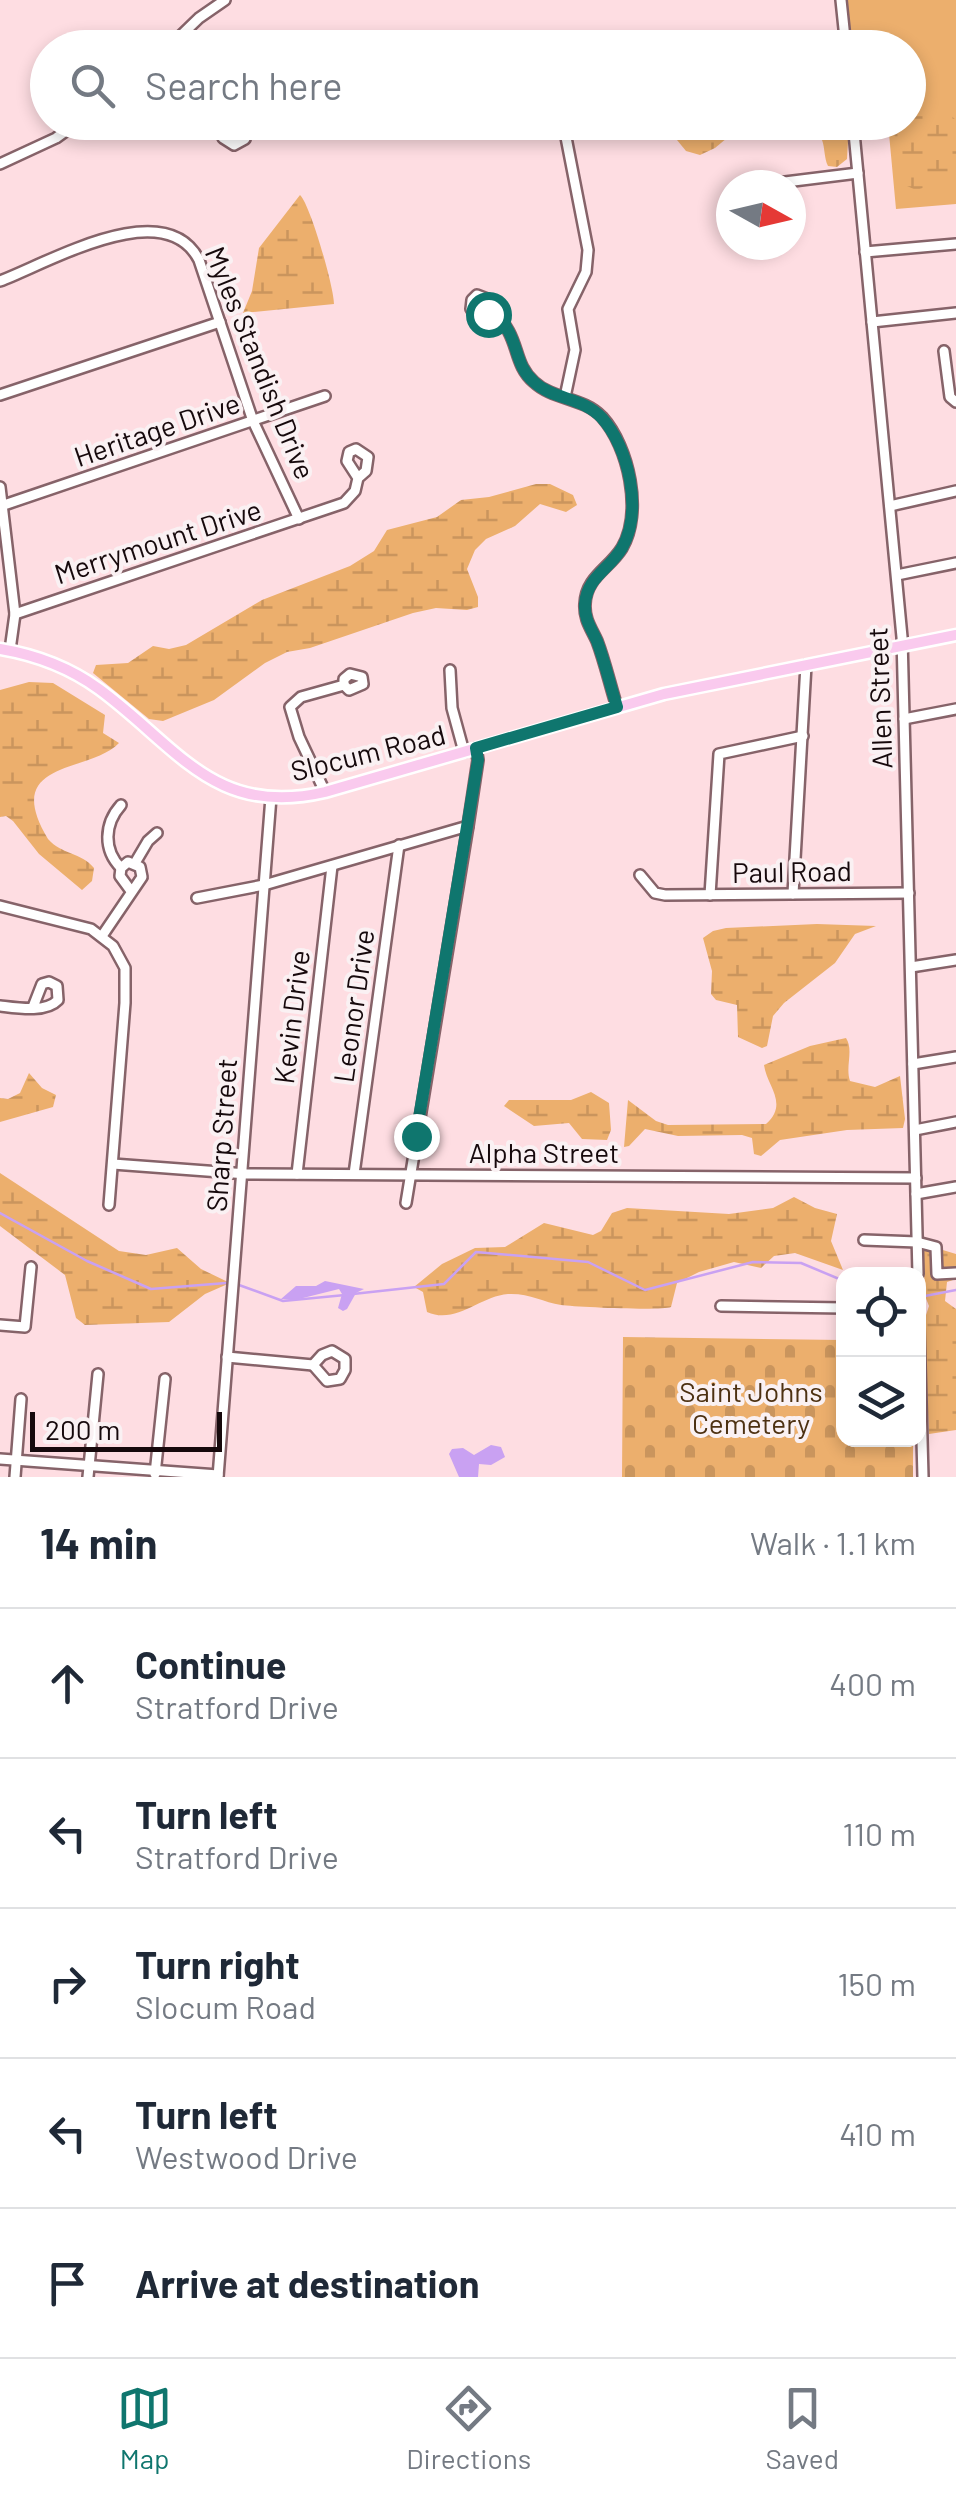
<!DOCTYPE html>
<meta charset="utf-8">
<style>
:root{--surface:#fff;--page:#f2f2f3;--text:#1f2937;--muted:#747a83;--line:#e0e1e3;--accent:#0f766e}
body{margin:0;font-family:Barlow,sans-serif;background:var(--page);color:var(--text)}
.controls{position:absolute;right:30px;bottom:30px;display:grid;overflow:hidden;border-radius:20px;box-shadow:0 5px 15px #0003}
.controls button{width:90px;height:90px;display:grid;place-items:center;padding:0;border:0;border-bottom:2px solid var(--line);background:var(--surface);color:var(--text);font:50px sans-serif}
.compass{position:absolute;left:716px;top:170px;width:90px;height:90px;border-radius:50%;background:var(--surface);box-shadow:0 5px 15px #0003;rotate:98deg}
.scale{position:absolute;left:30px;bottom:25px;width:192px;box-sizing:border-box;padding-left:10px;border:5px solid #16090c;border-top:0;font-size:28px;line-height:35px;white-space:nowrap;color:#16090c;-webkit-text-stroke:8px #faf1f3;paint-order:stroke}
.stop{position:absolute;width:30px;height:30px;margin:-22px;border:8px solid #0f766e;border-radius:50%;background:#fff}
.stop.end{background:#0f766e;border-color:#fff;box-shadow:0 2px 10px #0008}
.list{margin:0;padding:0;list-style:none}
h2{display:flex;justify-content:space-between;align-items:center;height:130px;margin:0;padding:0 40px;font-size:42px}
h2 small{font-size:32px;font-weight:400;color:var(--muted)}
.list li{display:grid;grid-template-columns:65px 1fr auto;gap:30px;align-items:center;box-sizing:border-box;height:150px;padding:0 40px;border-top:2px solid var(--line)}
.list b{display:block;font-size:38px;white-space:nowrap}
.list p{margin:0;font-size:32px;white-space:nowrap;color:var(--muted)}
.list em{font-size:32px;font-style:normal;color:var(--muted)}
.icon{flex:none;width:55px;height:55px;fill:none;stroke:currentColor;stroke-width:2;stroke-linecap:round;stroke-linejoin:round}
.map{position:relative;flex:none;width:956px;height:1477px;overflow:hidden}
.search{position:absolute;background:var(--surface);box-shadow:0 5px 15px #0003;left:30px;right:30px;top:30px;height:110px;display:flex;align-items:center;gap:25px;box-sizing:border-box;padding:0 35px;border-radius:55px;color:var(--muted);font-size:38px}
.sheet{height:880px;background:var(--surface)}
nav{display:flex;justify-content:space-around;align-items:center;box-sizing:border-box;height:140px;border-top:2px solid var(--line);background:var(--surface);font-size:28px;color:var(--muted)}
nav a{display:grid;justify-items:center;gap:5px}
nav .on{color:var(--accent)}
.map>svg:first-child{display:block}
.grass{fill:#ecaf6d}
.wetland{fill:url(#wetland-marsh)}
.cemetery{fill:url(#cemetery-stones)}
.water{fill:#c9a1f2}
.lines{fill:none;stroke-linecap:round;stroke-linejoin:round}
.stream{stroke:#c9a1f2;stroke-width:2.5}
.minor-casing{stroke:#866369;stroke-width:14}
.major-casing{stroke:#fff;stroke-width:15}
.minor{stroke:#fff;stroke-width:9}
.major{stroke:#facaee;stroke-width:10}
.route{stroke:#0f766e;stroke-width:12}
.labels{text-anchor:middle;stroke-width:8;stroke-linejoin:round;paint-order:stroke}
.street-label{font-size:28px;fill:#16090c;stroke:#faf1f3}
.park-label{font-size:28px;fill:#4d3112;stroke:#faf1f3}
</style>
<div class="map">
<svg width="956" height="1477" viewBox="0 0 956 1477">
<defs>
<pattern id="wetland-marsh" width="20" height="14" patternUnits="userSpaceOnUse" patternTransform="scale(2.5)"><rect width="20" height="14" fill="#ecaf6d"/><path d="M1 5h8M5 5V1M11 12h8M15 12V8" fill="none" stroke="#ca955d"/></pattern>
<pattern id="cemetery-stones" width="16" height="16" patternUnits="userSpaceOnUse" patternTransform="scale(2.5)"><rect width="16" height="16" fill="#ecaf6d"/><path d="M2 7V4a2 2 0 0 1 4 0v3zM10 15v-3a2 2 0 0 1 4 0v3z" fill="#ca955d"/></pattern>
</defs>
<rect width="100%" height="100%" fill="#fedde2"/>
<path class="grass" d="M846,0H956V204L896,209L888,123L908,122V48L881,47L879,38L850,40Z"/>
<g class="wetland">
<path d="M909,96L940,106L956,120V178L916,190L907,186L904,166L893,152L897,141L889,123L908,122Z"/>
<path d="M663,123V122L745,123L715,148L700,155L686,151Z"/>
<path d="M765,123H849L847,159L837,167L828,166C824,158 825,148 822,140C813,121 780,128 765,123Z"/>
<path d="M300,195C310,204 334,287 334,304L243,313L252,291L259,248Z"/>
<path d="M536,484H550L573,495L577,505L566,512L540,504L515,526L486,539L475,550L467,569L478,597V607L467,610L436,608L413,613L310,648L287,652L265,663L214,700L163,721L149,719L93,673L96,665L128,663L153,646L169,649L186,645L262,600L350,566L374,551L387,530L437,517L461,500L489,497Z"/>
<path d="M29,682L53,683L105,715L103,733L119,743C89,774 0,759 48,839C62,855 81,852 94,868L92,881L82,890L39,854L13,821L6,816L0,817V690Z"/>
<path d="M817,924L876,926L855,934L835,963L784,1003L773,1016L767,1046L762,1048L738,1037L737,1005L716,1000L711,994L712,971L703,938L713,931L726,928Z"/>
<path d="M846,1038C854,1050 845,1067 850,1081L875,1087L900,1076L905,1119L903,1128L847,1130L780,1140L761,1156L754,1154L752,1138L742,1135L678,1136L645,1129L629,1146L624,1147L628,1100L656,1121L668,1125L766,1124C789,1103 767,1087 764,1065L810,1046Z"/>
<path d="M29,1073L42,1088L56,1095L53,1107L0,1122V1098L8,1099L20,1093Z"/>
<path d="M591,1092L609,1103L611,1130L607,1140L582,1139L569,1123L534,1126L504,1106L509,1100H571Z"/>
<path d="M0,1173L119,1251L146,1255L177,1248L201,1269L230,1283L205,1294L169,1322L85,1325L76,1318L65,1275L0,1226Z"/>
<path d="M794,1197L815,1208L837,1214L831,1241L843,1270L795,1253L774,1256L761,1268L734,1262L699,1272L677,1283L671,1307C662,1311 576,1307 561,1305C543,1302 529,1293 508,1294C480,1296 456,1325 427,1312L423,1292L414,1287L442,1264L475,1248L505,1247L544,1223L593,1235L601,1231L612,1213L627,1208L729,1214L773,1208Z"/>
<path d="M923,1244L956,1254V1279L947,1282L945,1301L956,1309V1430L929,1434L924,1321L929,1306L925,1296Z"/>
</g>
<path class="cemetery" d="M623,1337L843,1340L844,1440H913V1477H622Z"/>
<g class="water">
<path d="M325,1281L364,1289L356,1293L347,1309L343,1311L338,1308L342,1294L339,1289L295,1300L281,1299L296,1286H316Z"/>
<path d="M491,1445L501,1447L505,1457L491,1465L479,1464L478,1477H459L449,1454L452,1449L463,1448L474,1455Z"/>
</g>
<g class="lines">
<g class="stream">
<path d="M0,1213L87,1261L151,1289L226,1283"/>
<path d="M239,1285L283,1301L345,1295"/>
<path d="M353,1294L444,1284L476,1252L588,1262L645,1290L753,1262L801,1263L844,1281"/>
<path d="M925,1296L956,1290"/>
</g>
<defs>
<g id="minor">
<path d="M841,0L846,48"/>
<path d="M168,48L199,18L225,0"/>
<path d="M196,122L203,127L218,122"/>
<path d="M218,122L223,138L234,145L245,139V130L240,122"/>
<path d="M563,122L588,250L586,272L568,309L575,350L565,397"/>
<path d="M853,122L902,637L918,1274"/>
<path d="M0,164L56,138L78,122"/>
<path d="M761,185L858,173"/>
<path d="M865,252L956,244"/>
<path d="M0,281C50,262 165,194 199,260L253,421L299,519"/>
<path d="M492,311L490,300L477,295L472,300L471,309L475,314L485,315L492,311C522,337 511,362 534,382C553,400 583,397 602,417C629,447 643,512 622,548C609,569 586,577 585,604C584,619 591,628 597,641C605,662 610,685 617,707"/>
<path d="M872,322L956,313"/>
<path d="M944,351L950,397L956,402"/>
<path d="M0,395L220,322"/>
<path d="M0,487L15,614L10,650"/>
<path d="M4,505L325,396"/>
<path d="M890,506L956,491"/>
<path d="M897,575L956,563"/>
<path d="M15,614L344,503L355,491L358,478L347,461L349,452L356,449L368,457L366,471L358,478"/>
<path d="M450,670L452,708L464,752"/>
<path d="M904,719L956,709"/>
<path d="M325,792L299,737L290,707L301,697L344,685L349,690L363,684L362,677L350,674L344,679V685"/>
<path d="M121,805C104,824 103,850 121,868"/>
<path d="M135,863L148,841L157,833"/>
<path d="M640,875L655,893L665,895L909,893"/>
<path d="M793,894L806,665"/>
<path d="M710,895L719,754L803,736"/>
<path d="M197,898L264,885L468,826"/>
<path d="M0,906L91,929L113,946L125,968V1003L109,1205"/>
<path d="M102,936L142,877L140,867L128,862L121,868L120,876L131,891"/>
<path d="M911,967L956,960"/>
<path d="M0,1006C17,1008 46,1013 58,1000L57,986L49,982L42,984L33,1007"/>
<path d="M913,1064L956,1057"/>
<path d="M915,1130L956,1122"/>
<path d="M113,1164L247,1174L916,1178"/>
<path d="M297,1174L332,866"/>
<path d="M354,1174L399,845"/>
<path d="M916,1194L956,1187"/>
<path d="M406,1203L468,826L478,760L476,748"/>
<path d="M864,1240L917,1242L936,1247L937,1274L956,1273"/>
<path d="M918,1290L923,1477"/>
<path d="M721,1306L844,1308"/>
<path d="M0,1325L25,1327L31,1267"/>
<path d="M332,1351L345,1359V1370L340,1379L327,1381L313,1365L322,1355Z"/>
<path d="M227,1357L313,1365"/>
<path d="M0,1459L218,1475"/>
<path d="M155,1474L165,1379"/>
<path d="M15,1477L21,1399"/>
<path d="M88,1477L98,1374"/>
<path d="M218,1477L271,797"/>
</g>
<path id="major" d="M0,649C36,655 70,668 99,689C177,746 214,818 325,792L664,694L956,635"/>
</defs>
<use href="#minor" class="minor-casing"/>
<use href="#major" class="major-casing"/>
<use href="#minor" class="minor"/>
<use href="#major" class="major"/>
</g>
<g class="lines">
<path class="route" d="M416,1136L478,760L476,748L617,707C610,685 605,662 597,641C591,628 584,619 585,604C587,577 609,570 622,548C643,511 629,448 602,418C583,397 553,400 534,382C511,362 522,337 492,311L488,314"/>
</g>
<g class="labels">
<g class="street-label">
<text transform="translate(260 363) rotate(68)" y="10">Myles Standish Drive</text>
<text transform="translate(157 430) rotate(-19)" y="10">Heritage Drive</text>
<text transform="translate(158 542) rotate(-18)" y="10">Merrymount Drive</text>
<text transform="translate(880 698) rotate(-92)" y="10">Allen Street</text>
<text transform="translate(368 753) rotate(-14)" y="10">Slocum Road</text>
<text transform="translate(792 872) rotate(-1)" y="10">Paul Road</text>
<text transform="translate(354 1006) rotate(-82)" y="10">Leonor Drive</text>
<text transform="translate(292 1017) rotate(-83)" y="10">Kevin Drive</text>
<text transform="translate(222 1135) rotate(-86)" y="10">Sharp Street</text>
<text x="544" y="1163">Alpha Street</text>
</g>
<g class="park-label">
<text x="751" y="1402">Saint Johns<tspan x="751" dy="32">Cemetery</tspan></text>
</g>
</g>
</svg>
<div class="controls">
<button><svg class="icon" aria-label="locate" viewBox="0 0 24 24"><circle cx="12" cy="12" r="6"/><path d="M12 2v4M12 18v4M2 12h4M18 12h4"/></svg></button>
<button><svg class="icon" aria-label="layers" viewBox="0 0 24 24"><path d="M12 4l9 5-9 5-9-5zM3 14l9 5 9-5"/></svg></button>
</div>
<svg class="compass" viewBox="-18 -18 36 36"><path d="M0-13l5 13h-10z" fill="#e53935"/><path d="M0 13l5-13h-10z" fill="#747a83"/></svg>
<div class="scale">200 m</div>
<div class="stop" style="left:488px;top:314px"></div>
<div class="stop end" style="left:416px;top:1136px"></div>
<div class="search"><svg class="icon" aria-label="search" viewBox="0 0 24 24"><circle cx="10" cy="10" r="6"/><path d="M15 15l6 6"/></svg>Search here</div>
</div>
<section class="sheet">
<h2>14 min<small>Walk · 1.1 km</small></h2>
<ul class="list">
<li><svg class="icon" aria-label="ahead" viewBox="0 0 24 24"><path d="M12 20V5M6 11l6-6 6 6"/></svg><div><b>Continue</b><p>Stratford Drive</p></div><em>400 m</em></li>
<li><svg class="icon" aria-label="left" viewBox="0 0 24 24"><path d="M17 20v-9H6M10 6l-5 5 5 5"/></svg><div><b>Turn left</b><p>Stratford Drive</p></div><em>110 m</em></li>
<li><svg class="icon" aria-label="right" viewBox="0 0 24 24"><path d="M7 20v-9h11M14 6l5 5-5 5"/></svg><div><b>Turn right</b><p>Slocum Road</p></div><em>150 m</em></li>
<li><svg class="icon" aria-label="left" viewBox="0 0 24 24"><path d="M17 20v-9H6M10 6l-5 5 5 5"/></svg><div><b>Turn left</b><p>Westwood Drive</p></div><em>410 m</em></li>
<li><svg class="icon" aria-label="arrive" viewBox="0 0 24 24"><path d="M6 21V4h12l-3 4 3 4H6"/></svg><div><b>Arrive at destination</b></div></li>
</ul>
</section>
<nav>
<a class="on"><svg class="icon" aria-label="map" viewBox="0 0 24 24"><path d="M3 6l6-2 6 2 6-2v14l-6 2-6-2-6 2zM9 4v14M15 6v14"/></svg>Map</a>
<a><svg class="icon" aria-label="directions" viewBox="0 0 24 24"><path d="M12 3l9 9-9 9-9-9zM9 14v-3h6M13 9l2 2-2 2"/></svg>Directions</a>
<a><svg class="icon" aria-label="saved" viewBox="0 0 24 24"><path d="M7 4h10v16l-5-4-5 4z"/></svg>Saved</a>
</nav>
